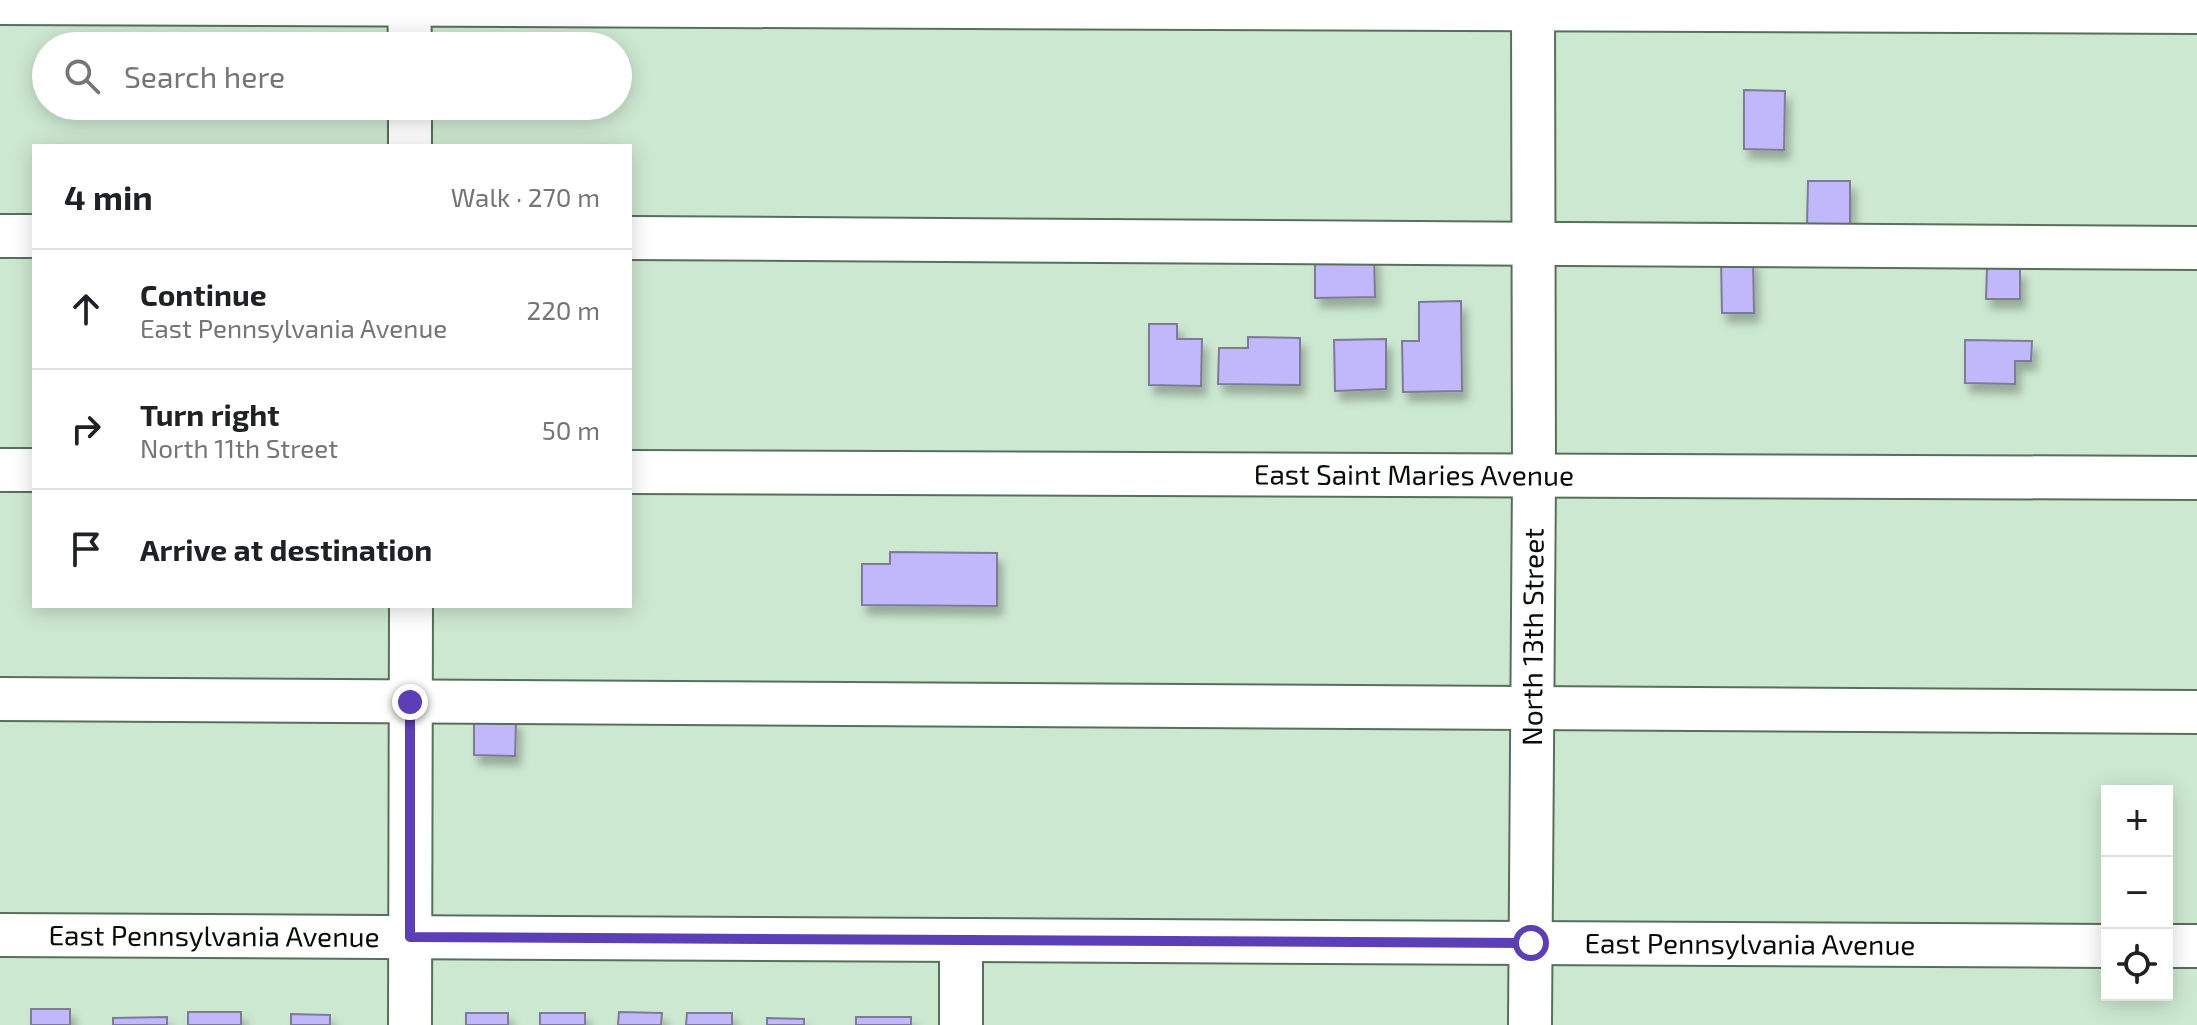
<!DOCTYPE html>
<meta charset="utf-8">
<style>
:root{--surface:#fff;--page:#f6f6f6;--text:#202124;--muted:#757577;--line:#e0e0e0}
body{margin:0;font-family:"Exo 2",sans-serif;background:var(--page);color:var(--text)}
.controls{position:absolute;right:24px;bottom:24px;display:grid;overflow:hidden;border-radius:0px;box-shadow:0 4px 20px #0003}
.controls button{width:72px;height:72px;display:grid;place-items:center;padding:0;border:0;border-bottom:2px solid var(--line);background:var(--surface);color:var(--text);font:40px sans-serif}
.stop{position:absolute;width:24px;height:24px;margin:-18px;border:6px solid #5c3eb6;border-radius:50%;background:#fff}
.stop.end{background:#5c3eb6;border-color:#fff;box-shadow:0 2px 8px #0008}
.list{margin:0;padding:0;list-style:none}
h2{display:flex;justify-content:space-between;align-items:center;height:104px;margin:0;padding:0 32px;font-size:34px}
h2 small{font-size:26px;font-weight:400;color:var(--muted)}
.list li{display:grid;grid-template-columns:52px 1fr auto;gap:24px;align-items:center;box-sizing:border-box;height:120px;padding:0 32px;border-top:2px solid var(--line)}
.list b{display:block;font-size:30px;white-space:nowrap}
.list p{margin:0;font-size:26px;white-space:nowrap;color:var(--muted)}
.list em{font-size:26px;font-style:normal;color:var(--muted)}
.icon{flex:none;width:44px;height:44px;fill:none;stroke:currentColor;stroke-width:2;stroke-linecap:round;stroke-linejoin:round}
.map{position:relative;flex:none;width:2197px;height:1025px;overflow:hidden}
.search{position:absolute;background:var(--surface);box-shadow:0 4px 20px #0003;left:32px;top:32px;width:600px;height:88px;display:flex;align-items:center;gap:20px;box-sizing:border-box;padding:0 28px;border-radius:44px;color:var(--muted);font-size:30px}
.panel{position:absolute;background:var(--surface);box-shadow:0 4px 20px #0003;left:32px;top:144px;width:600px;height:464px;border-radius:0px}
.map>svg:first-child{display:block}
.building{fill:#c0b8fb;stroke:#7d7b97;stroke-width:2;filter:url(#shadow)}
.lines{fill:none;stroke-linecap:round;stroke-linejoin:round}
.minor-casing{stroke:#576f5b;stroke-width:46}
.minor{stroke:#fff;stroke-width:42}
.route{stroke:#5c3eb6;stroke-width:10}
.labels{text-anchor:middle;stroke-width:6;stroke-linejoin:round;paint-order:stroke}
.street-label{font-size:28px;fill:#060e07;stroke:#cde8d1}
</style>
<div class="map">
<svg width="2197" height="1025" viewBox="0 0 2197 1025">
<defs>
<filter id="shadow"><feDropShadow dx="5" dy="9" stdDeviation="4" flood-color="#0004"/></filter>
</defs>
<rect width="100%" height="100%" fill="#cde8d1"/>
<g class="building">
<path d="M1744,90L1785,91L1784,150L1744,149Z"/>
<path d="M1808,181H1850V227L1807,226Z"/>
<path d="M1374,256L1375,297L1315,298V257Z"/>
<path d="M1753,259L1754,313H1722L1721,260Z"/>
<path d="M1987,268L2020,269V299H1986Z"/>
<path d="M1461,301L1462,391L1403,392L1402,341H1419V302Z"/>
<path d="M1149,324H1177V339H1202L1201,386L1149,385Z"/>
<path d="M1248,337L1300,338V385L1218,384L1219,348H1248Z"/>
<path d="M1386,339V389L1335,391L1334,340Z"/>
<path d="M1965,340L2032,341L2031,361H2015V384L1965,383Z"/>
<path d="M890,552L997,553V606L862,605V564H890Z"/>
<path d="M474,720H516L515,756L474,755Z"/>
<rect x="31" y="1009" width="39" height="16"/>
<rect x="188" y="1012" width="53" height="13"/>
<path d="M619,1012L662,1013L661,1025H618Z"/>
<rect x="466" y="1013" width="42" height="12"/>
<rect x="540" y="1013" width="45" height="12"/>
<path d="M687,1013H732V1025H686Z"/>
<path d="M291,1014L330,1015V1025H291Z"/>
<path d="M167,1017V1025H113V1018Z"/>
<rect x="856" y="1017" width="55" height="8"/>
<path d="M767,1018L804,1019V1025H767Z"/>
</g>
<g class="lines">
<defs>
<g id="minor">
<path d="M409,0L410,46"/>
<path d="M0,3L2197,12"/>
<path d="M410,106V146"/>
<path d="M0,236H34"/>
<path d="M630,238L2197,248"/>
<path d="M0,470H34"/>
<path id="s1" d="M630,472L2197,478"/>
<path d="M0,699L2197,712"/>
<path id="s2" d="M0,935L2107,946"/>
<path d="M961,940V1025"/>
<path d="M2167,946H2197"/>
<path d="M410,1025L411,606"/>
<path id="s3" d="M1530,1025L1534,476L1533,10"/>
</g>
</defs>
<use href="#minor" class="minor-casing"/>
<use href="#minor" class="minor"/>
</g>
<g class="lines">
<path class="route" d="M410,702V937L1531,943"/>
</g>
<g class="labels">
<g class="street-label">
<text dy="10" stroke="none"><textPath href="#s1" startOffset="784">East Saint Maries Avenue</textPath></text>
<text dy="10" stroke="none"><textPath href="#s3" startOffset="388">North 13th Street</textPath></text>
<text dy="10" stroke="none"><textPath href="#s2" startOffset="214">East Pennsylvania Avenue</textPath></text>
<text dy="10" stroke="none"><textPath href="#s2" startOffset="1750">East Pennsylvania Avenue</textPath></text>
</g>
</g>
</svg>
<div class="controls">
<button>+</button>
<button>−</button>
<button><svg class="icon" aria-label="locate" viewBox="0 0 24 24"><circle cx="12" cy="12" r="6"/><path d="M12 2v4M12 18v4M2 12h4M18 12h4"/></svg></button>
</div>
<div class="stop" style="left:1531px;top:943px"></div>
<div class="stop end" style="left:410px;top:702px"></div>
<div class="search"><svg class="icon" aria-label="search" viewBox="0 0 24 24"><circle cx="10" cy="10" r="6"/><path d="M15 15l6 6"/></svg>Search here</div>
<section class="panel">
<h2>4 min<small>Walk · 270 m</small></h2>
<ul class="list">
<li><svg class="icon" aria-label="ahead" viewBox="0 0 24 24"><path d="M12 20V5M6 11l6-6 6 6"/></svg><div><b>Continue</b><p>East Pennsylvania Avenue</p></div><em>220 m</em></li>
<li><svg class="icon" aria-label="right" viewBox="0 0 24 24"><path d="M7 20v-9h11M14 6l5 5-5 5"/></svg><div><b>Turn right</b><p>North 11th Street</p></div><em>50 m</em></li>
<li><svg class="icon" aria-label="arrive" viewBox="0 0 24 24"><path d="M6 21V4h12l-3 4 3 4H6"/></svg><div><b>Arrive at destination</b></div></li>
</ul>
</section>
</div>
